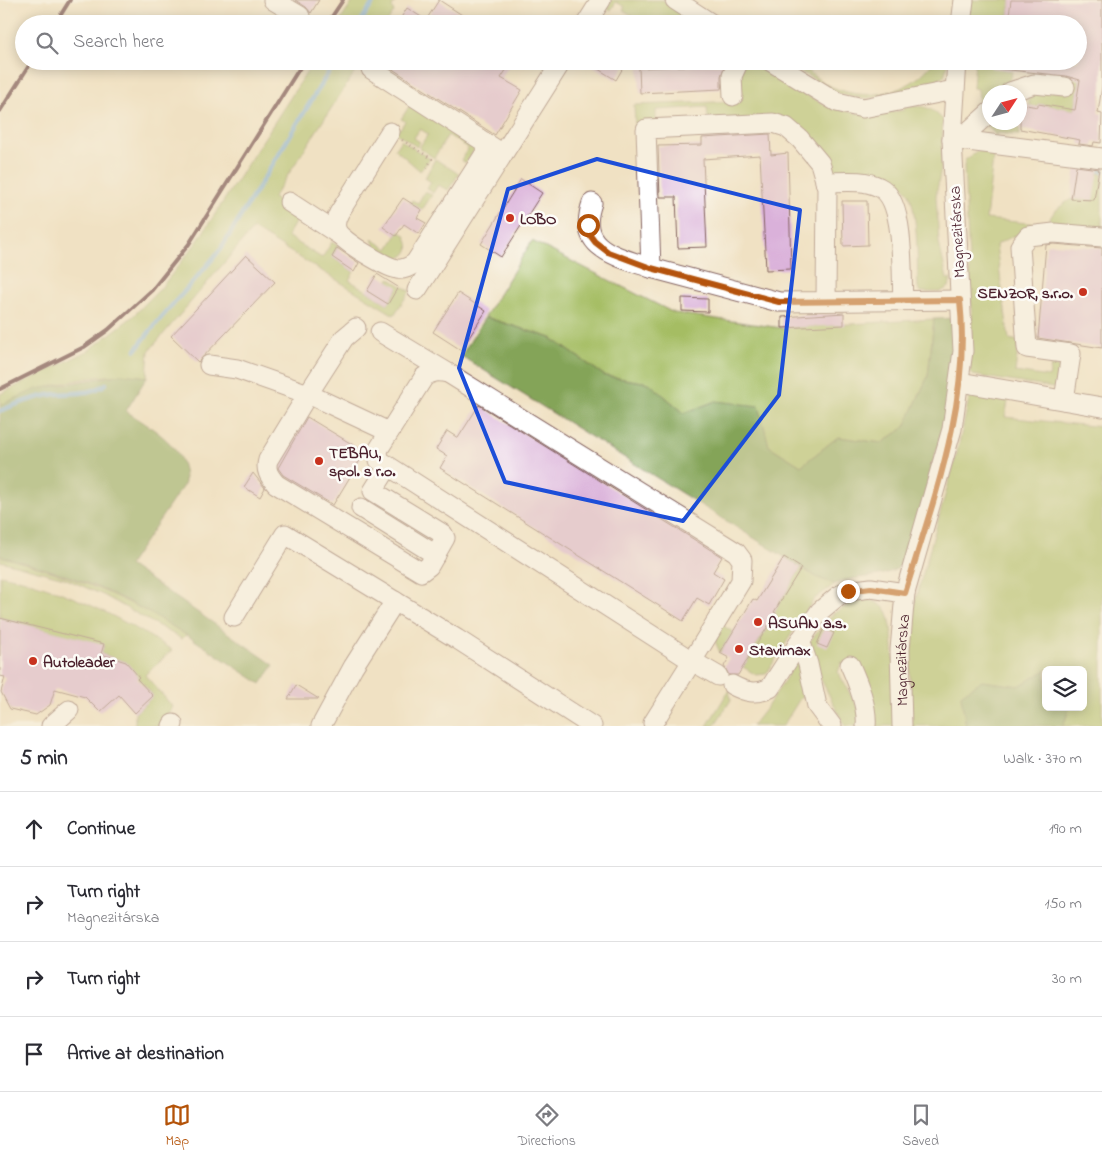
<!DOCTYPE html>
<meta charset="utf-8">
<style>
:root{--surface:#fff;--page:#f2f2f3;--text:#2b2b33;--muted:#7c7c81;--line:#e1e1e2;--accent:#b45309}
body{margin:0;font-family:"Indie Flower",sans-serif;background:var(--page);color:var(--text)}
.controls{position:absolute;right:15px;bottom:15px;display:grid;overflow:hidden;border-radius:8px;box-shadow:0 2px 12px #0003}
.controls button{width:45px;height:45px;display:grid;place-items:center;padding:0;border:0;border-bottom:1px solid var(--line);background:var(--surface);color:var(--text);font:25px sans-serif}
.compass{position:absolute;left:982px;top:85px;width:45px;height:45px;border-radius:50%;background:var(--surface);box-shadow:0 2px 12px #0003;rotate:54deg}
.stop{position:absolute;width:15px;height:15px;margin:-11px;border:4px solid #b45309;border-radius:50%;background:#fff}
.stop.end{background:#b45309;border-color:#fff;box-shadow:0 1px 5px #0008}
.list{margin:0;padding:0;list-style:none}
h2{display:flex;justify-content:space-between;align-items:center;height:65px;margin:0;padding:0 20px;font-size:21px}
h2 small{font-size:16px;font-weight:400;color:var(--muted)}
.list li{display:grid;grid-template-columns:32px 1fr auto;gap:15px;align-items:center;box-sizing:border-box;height:75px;padding:0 20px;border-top:1px solid var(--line)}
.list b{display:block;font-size:19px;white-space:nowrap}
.list p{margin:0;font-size:16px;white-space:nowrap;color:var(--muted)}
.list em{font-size:16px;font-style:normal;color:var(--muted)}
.icon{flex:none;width:28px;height:28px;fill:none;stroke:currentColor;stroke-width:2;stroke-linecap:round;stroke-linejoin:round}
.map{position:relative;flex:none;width:1102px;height:726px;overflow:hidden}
.search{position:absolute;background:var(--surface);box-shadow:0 2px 12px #0003;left:15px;right:15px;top:15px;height:55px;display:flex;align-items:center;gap:12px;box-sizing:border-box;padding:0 18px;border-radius:28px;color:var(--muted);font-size:19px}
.sheet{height:365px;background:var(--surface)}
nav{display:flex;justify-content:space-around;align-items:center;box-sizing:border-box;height:70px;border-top:1px solid var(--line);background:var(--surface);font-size:14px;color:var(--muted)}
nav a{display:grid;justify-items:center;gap:2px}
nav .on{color:var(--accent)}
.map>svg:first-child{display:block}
.green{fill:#a5bd63;stroke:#786e47}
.forest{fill:#84a459;stroke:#676242}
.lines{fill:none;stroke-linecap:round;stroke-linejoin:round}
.stream{stroke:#6ca7dd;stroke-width:4.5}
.building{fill:#dab1da}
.minor-casing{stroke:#846360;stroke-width:21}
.path{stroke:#846360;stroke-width:2.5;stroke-dasharray:1 4;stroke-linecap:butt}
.minor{stroke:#fff;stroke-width:19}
.rail{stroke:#4a1f2b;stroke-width:4}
.route{stroke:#b45309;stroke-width:6}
.marked{fill:none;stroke:#1d4ed8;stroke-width:4;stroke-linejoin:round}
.poi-dot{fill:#c8321e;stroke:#fdfcf7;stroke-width:2}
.labels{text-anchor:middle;stroke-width:5;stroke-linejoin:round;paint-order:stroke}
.poi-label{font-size:16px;font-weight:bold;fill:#4a1f2b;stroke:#fdfcf7;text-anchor:start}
.street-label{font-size:16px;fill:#4a1f2b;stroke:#fdfcf7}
</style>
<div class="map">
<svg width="1102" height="726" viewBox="0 0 1102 726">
<rect width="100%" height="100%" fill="#fdfcf7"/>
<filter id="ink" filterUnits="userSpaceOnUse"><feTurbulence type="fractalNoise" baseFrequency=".02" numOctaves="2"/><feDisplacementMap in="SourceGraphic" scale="10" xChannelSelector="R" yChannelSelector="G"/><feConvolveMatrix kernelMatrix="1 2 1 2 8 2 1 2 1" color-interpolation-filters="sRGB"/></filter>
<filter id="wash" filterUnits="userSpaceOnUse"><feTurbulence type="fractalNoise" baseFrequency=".0096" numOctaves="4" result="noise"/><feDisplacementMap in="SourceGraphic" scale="20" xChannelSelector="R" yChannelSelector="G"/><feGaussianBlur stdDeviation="1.12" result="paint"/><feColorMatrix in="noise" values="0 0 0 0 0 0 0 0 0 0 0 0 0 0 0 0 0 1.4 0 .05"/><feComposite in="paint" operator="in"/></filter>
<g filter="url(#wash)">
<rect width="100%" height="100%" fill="#f0e1c3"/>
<g class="green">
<path d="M354,0H398L392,6L394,12L386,24H338Z"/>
<path d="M612,0H663L694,21L693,24H646L623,10L625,7L616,2L611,10L607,8Z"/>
<path d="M970,0H1011L1008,24H967Z"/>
<path d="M314,61H362L273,198L300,215L287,236L322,258L332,242L338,246L332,257L354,272L349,280L388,304L398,288L388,281L389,278L410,291L394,315L253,229L149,351L147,377C99,370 44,386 0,405V394L88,351L132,317L161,288L197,242Z"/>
<path d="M745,61H755C810,97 835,124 904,110V107C922,105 931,106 943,120L941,168L936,196L939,243L947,279H951L949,287L940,292H920L918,288C917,270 919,197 904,187C893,180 852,177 837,174L829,169L793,128L708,120L707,107L656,110V124L635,126L634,105L742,101L741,70Z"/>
<path d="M782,61C800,61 812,76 826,84C863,104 910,95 934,61H949L944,76L927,87L863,99L840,94Z"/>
<path d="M975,61H1002L1001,69L1012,71L1011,78L998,92H990L989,101L980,112L978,89L973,88Z"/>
<path d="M1069,71L1081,73L1075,110L1038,104V107L1029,106V94L1042,90L1067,93Z"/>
<path d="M410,105L476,147L466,163L461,160L468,148L448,135L434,158L419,148L428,134L420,129L414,138L420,142L417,147L387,127L389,123L400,129L405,121L401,119Z"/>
<path d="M990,122L1009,123V127L1020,129L1019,135L996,133V136L988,126Z"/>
<path d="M401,140L430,159L420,171L418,169L395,149Z"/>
<path d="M981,149L994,150L986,219L1048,225C1050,212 1061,206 1071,199L1082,200L1098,173L1102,174V230C1060,226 1034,223 996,245L1009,339L1019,341L1015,372L1049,377L1051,366H1057L1061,373L1059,383L1053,388L972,375L970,372L972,316L964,167L965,160Z"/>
<path d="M435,159L459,174L448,190L438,185L433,193L427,188L431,182L425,178Z"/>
<path d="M425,191L432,195L422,210L410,203L412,200L418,203Z"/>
<path d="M399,231L405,235C411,248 410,254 397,259C387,256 375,251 372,239L388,249Z"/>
<path d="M532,241L674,313L782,328L934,319L928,376L905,427L882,443L838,437L801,466L769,446L716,401L684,413L649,383L605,376L551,338L485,317Z"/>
<path d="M973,392L1009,397L1005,417L1102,427V726H1063L1070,707H1083V670H1059L1054,666L1019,686L981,681L961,695L966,726H912L909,654L913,609L957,453L970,395Z"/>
<path d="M0,556C70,576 125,595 186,635L182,639L103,595L64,578L0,561Z"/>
<path d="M801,568L818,578L835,584L814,599L766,674L756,675L743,667L776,614L774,612Z"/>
<path d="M0,575C62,587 119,617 172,650L145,675L173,707L161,726H135V713L153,696L126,662L101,654L104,645L0,618Z"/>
<path d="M860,599C871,600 880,602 887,611C895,624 895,705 896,726H868L842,662L838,672L862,715V726H845L812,662L810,641L834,613Z"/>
<path d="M722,625L733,632L720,653L715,641Z"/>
<path d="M800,656L809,684L783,726H752L767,707Z"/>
<path d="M729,690L731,700L714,726H707Z"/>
</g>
<g class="forest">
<path d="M485,317L551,338L605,376L649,383L684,413L716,401L759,406L769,446L801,466L838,437L882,443L905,427L928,376L934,319L954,318V384L908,559C890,582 859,573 835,584L818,578L461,356Z"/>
<path d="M123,374L147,377L126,411C153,429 187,446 185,483L129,565L274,665L261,684C211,652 163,616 108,592C73,576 37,566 0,556V405L37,389Z"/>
<path d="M1046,670V707H1070L1063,726H966L961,695L981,681L1019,686Z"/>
</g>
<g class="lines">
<g class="stream">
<path d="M359,24L375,0"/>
<path d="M1101,171H1102"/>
<path d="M136,350C161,313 195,283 222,247L333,65"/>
<path d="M0,411C16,404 32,398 49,395C70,392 88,396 106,384"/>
</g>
</g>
<g id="blocks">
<g class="building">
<path d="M295,0H319L311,13L306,7Z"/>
<path d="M439,0L476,24H397L407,8L426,20Z"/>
<path d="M1011,0H1102V86L1098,113L1102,114L1101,143L1094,142L1093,146L1079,144L1080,140L1020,129V104L1038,107V104L1075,110L1080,80L1066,76L991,68V61H1078V24H1008Z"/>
<path d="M380,61H512L501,78L522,90L495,135Z"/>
<path d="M585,61H627L616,80Z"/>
<path d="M725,64L721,76V89L640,93L639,68Z"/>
<path d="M770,134L771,155L788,153L791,269L766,270L760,155L703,159L707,247L678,248L676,197H660L658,146L702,145V138Z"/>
<path d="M1076,166L1099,169L1094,200L1071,199Z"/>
<path d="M521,179L542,193L501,257L481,244Z"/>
<path d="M403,198L422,210L417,218L426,223L419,234L404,224L396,236L383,227Z"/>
<path d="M842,201H867L868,245L843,246Z"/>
<path d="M1054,244L1102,248V348L1038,338L1046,245Z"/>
<path d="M337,248L359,263L354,272L332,257Z"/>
<path d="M246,255L275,282L198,362L171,336Z"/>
<path d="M377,274L398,287L388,304L367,291Z"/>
<path d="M458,293L486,311L461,350L433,332Z"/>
<path d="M682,298L708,299V312L682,311Z"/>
<path d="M844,313V325L782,328V317Z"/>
<path d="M479,405L722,557L713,572L724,579L709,605L697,598L683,621L440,468L447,456L436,449L447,431L458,438Z"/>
<path d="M307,417L365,452L333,505L283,475L278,468Z"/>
<path d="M253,473L265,488L260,497L244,487Z"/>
<path d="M784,557L801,568L774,612L776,613L738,675H729L724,666L729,658L720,653L753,599L757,601Z"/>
<path d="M0,618L104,644L101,654L126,662L139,677L137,679L153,696L135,713L119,695L100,712L85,697L55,689L50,705L36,715L10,709L1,692L5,677L0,676Z"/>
<path d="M824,628L834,633L827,648L817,644Z"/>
<path d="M296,685L319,699H288Z"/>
</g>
</g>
</g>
<g filter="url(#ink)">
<use href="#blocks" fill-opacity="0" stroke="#846360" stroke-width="1"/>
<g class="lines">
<defs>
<g id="minor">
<path d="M273,0L300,16"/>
<path d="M675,0L712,24"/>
<path d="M586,24L601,0"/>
<path d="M961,24L964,0"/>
<path d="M770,61L837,102L863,108L954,90"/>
<path d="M371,69L500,152"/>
<path d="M1010,92L1034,84L1065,87"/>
<path d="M733,96L732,76L739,61"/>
<path d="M390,132L339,213C336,219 334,225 337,231C341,241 386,267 397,269C404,270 409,267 415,263L490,146"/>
<path d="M952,139L1102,158"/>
<path d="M960,139L990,112"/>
<path d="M825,182C843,182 863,179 879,187C906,199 901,273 903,300"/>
<path d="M289,202L338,234"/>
<path d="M592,203C576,249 616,256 651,268"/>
<path d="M417,290L562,61"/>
<path d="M826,301L827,187L820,163L800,139L786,127L773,123L646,129L651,268L779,302L960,300"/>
<path d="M356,328L344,338L308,394L389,432"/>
<path d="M380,332L448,373"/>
<path d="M209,365L237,369L308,394L268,460C265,470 269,476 276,484L421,572L429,566L445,538L443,534L373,491L388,467"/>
<path d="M960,382L1102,407"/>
<path d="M1064,400L1071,354L1027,348L1020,246L1028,236L1054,233L1102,237"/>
<path d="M361,508L436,555"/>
<path d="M234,617L285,534L457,639L592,726"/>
<path d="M800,640L808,664L817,706L832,726"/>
<path d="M850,665C858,683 868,707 866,726"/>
<path d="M732,685C745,692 756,695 770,688L813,621L820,611L838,596L848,591L871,588L905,593"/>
<path d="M653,723L692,661L379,460L378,450L424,377C432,371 438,371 448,373L736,552L742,560L741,581L692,661L718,676"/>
<path d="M51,726L69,710"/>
<path d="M172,726L173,724"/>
<path d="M321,726L353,667L395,601"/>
<path id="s1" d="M902,726L900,650L905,593L952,429L963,351L952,139L957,61"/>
</g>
</defs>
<use href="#minor" class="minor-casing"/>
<path class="path" d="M402,140L432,159L426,169"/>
<use href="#minor" class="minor"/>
<g class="rail">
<path d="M55,24L70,0"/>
<path d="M327,24L343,0"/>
<path d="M0,111L32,61"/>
<path d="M0,389L84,347L108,330L152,290L189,244L304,61"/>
</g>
</g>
</g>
<g class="lines" filter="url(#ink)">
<path class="route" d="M588,225L589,234L595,242L608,252L651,268L779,302L960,300C971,401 934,498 905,593L871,588L848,591"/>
</g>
<path d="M0 0H1102V726H0ZM597,159L800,210L779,395L683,521L505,482L459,368L508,189Z" fill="#f0e1c3" fill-opacity=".55" fill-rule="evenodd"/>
<path class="marked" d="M597,159L800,210L779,395L683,521L505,482L459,368L508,189Z"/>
<g class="poi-dot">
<circle cx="510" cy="218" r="5"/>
<circle cx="1083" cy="292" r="5"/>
<circle cx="319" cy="461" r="5"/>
<circle cx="758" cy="622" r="5"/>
<circle cx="739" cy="649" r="5"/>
<circle cx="33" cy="661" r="5"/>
</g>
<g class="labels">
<g class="poi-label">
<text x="520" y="224">LOBO</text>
<text x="1073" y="298" text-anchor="end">SENZOR, s.r.o.</text>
<text x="329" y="458">TEBAU,<tspan x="329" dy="18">spol. s r.o.</tspan></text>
<text x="768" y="628">ASUAN a.s.</text>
<text x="749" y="655">Stavimax</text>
<text x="43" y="667">Autoleader</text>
</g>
<g class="street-label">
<text transform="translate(956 232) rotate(-93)" y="6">Magnezitárska</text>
<text dy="6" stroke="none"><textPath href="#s1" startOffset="66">Magnezitárska</textPath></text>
</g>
</g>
</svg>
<div class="controls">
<button><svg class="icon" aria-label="layers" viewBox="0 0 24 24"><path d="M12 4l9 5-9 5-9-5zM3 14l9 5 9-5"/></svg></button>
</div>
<svg class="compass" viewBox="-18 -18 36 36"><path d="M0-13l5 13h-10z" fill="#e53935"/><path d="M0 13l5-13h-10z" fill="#7c7c81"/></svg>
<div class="stop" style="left:588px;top:225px"></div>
<div class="stop end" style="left:848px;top:591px"></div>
<div class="search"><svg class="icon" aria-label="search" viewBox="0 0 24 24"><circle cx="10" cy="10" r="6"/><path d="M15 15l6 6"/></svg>Search here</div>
</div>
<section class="sheet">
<h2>5 min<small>Walk · 370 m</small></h2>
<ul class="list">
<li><svg class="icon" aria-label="ahead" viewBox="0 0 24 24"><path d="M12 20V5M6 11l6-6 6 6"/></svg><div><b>Continue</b></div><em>190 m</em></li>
<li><svg class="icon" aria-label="right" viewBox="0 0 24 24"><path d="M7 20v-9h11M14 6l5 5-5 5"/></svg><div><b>Turn right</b><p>Magnezitárska</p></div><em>150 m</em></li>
<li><svg class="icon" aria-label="right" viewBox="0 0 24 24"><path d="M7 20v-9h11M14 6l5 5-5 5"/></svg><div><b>Turn right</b></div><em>30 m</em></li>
<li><svg class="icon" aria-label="arrive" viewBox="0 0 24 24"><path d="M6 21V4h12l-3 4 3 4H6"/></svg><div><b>Arrive at destination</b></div></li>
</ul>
</section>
<nav>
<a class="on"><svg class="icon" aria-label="map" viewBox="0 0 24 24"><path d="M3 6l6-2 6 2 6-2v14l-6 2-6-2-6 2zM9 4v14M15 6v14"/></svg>Map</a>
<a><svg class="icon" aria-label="directions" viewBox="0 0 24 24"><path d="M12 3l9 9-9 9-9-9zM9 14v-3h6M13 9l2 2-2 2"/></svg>Directions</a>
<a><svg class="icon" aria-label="saved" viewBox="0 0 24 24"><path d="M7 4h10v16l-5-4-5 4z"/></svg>Saved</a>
</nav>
